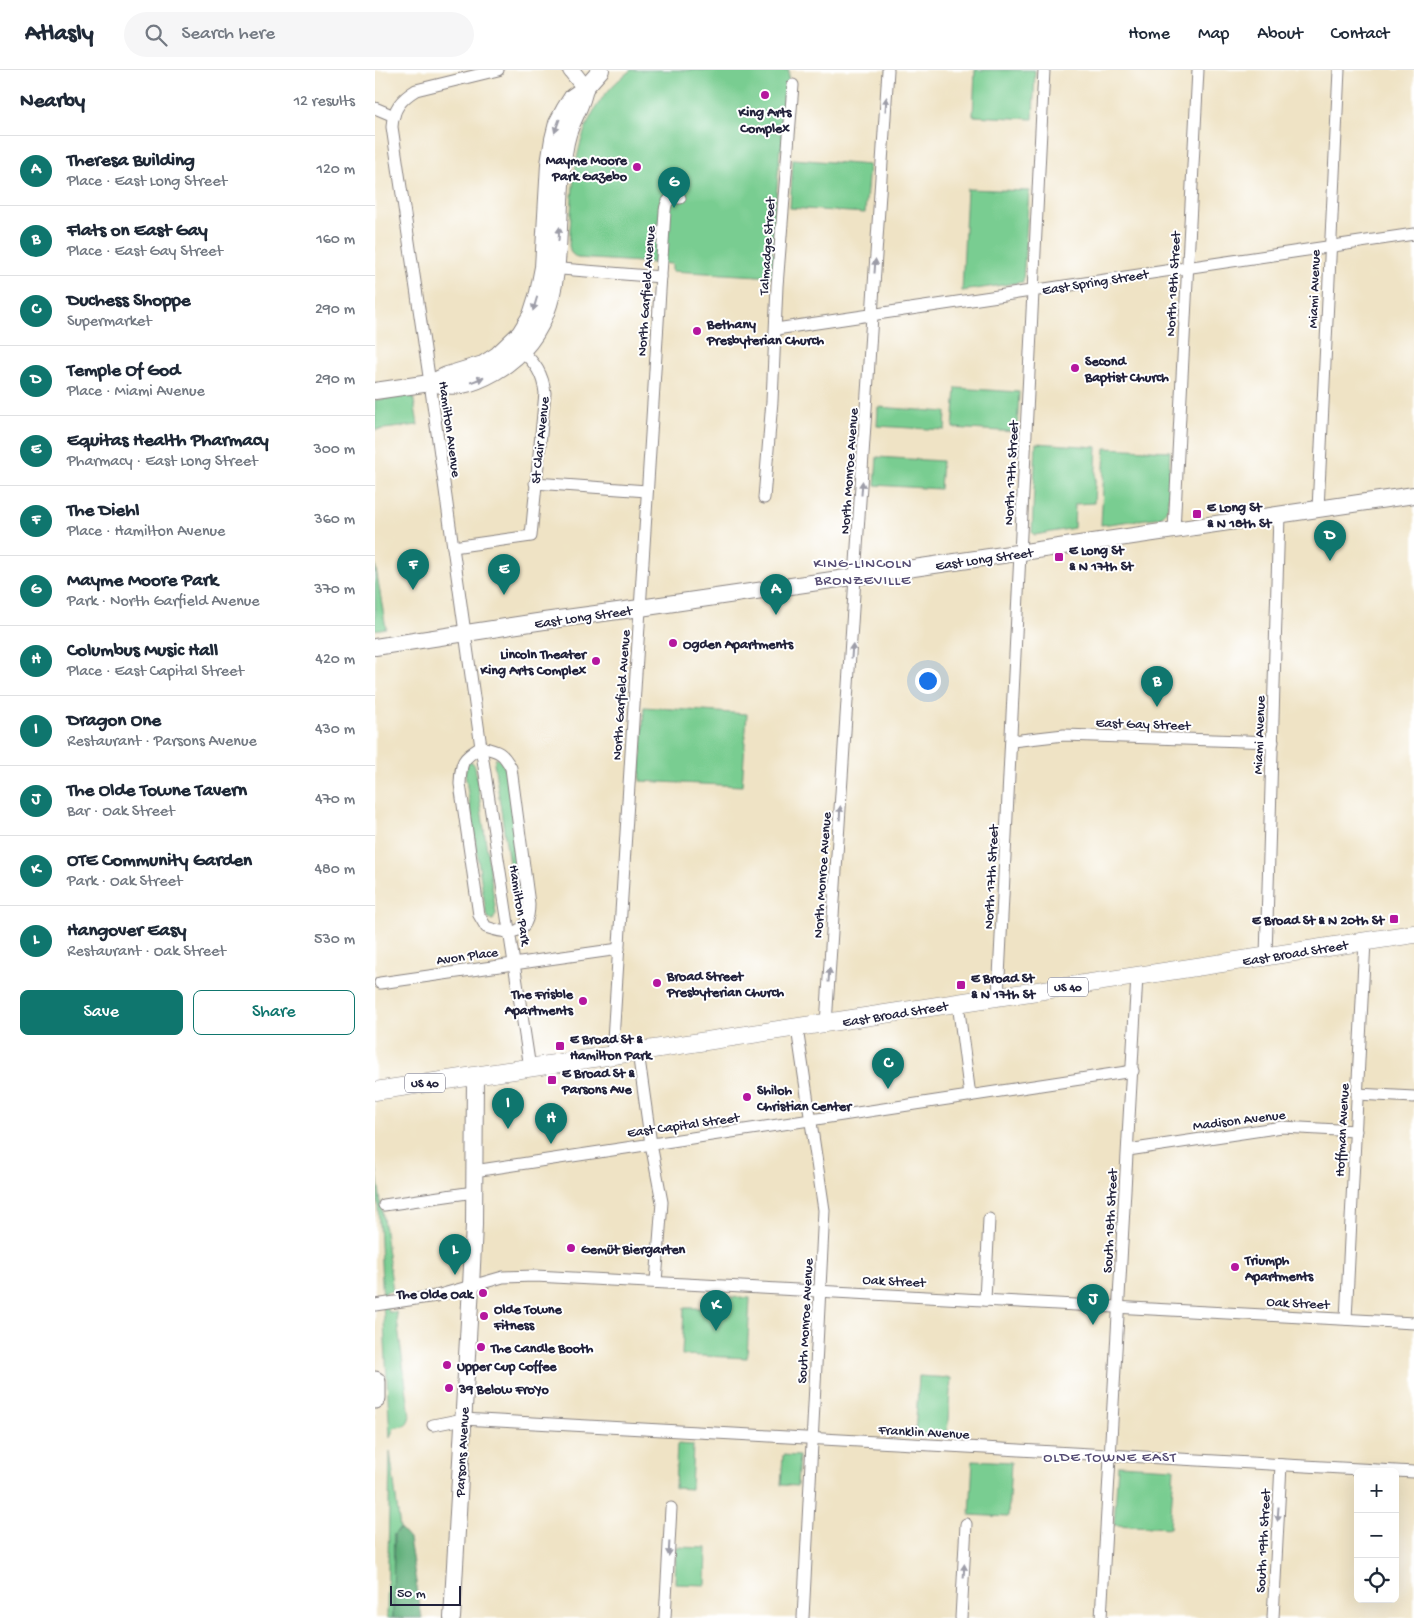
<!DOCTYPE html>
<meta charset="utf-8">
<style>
:root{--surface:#fff;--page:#f6f6f7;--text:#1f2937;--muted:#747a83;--line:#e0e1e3;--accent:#0f766e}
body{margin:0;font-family:"Gochi Hand",sans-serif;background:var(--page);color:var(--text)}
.controls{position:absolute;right:15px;bottom:15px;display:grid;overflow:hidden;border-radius:8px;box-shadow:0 5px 20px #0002}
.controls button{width:45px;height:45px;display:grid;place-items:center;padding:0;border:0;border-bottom:1px solid var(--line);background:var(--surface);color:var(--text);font:25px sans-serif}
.scale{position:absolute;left:15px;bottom:12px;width:71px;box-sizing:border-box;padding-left:5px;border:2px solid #22223b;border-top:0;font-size:14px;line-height:18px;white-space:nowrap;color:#22223b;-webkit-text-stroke:4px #fff;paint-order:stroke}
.you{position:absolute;left:552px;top:610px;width:18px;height:18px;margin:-12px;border:4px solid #fff;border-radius:50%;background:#1a73e8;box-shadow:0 0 0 8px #1a73e833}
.badge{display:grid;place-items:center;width:32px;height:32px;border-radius:50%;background:var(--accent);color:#fff;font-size:16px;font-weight:700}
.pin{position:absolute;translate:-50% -41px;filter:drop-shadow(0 1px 2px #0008)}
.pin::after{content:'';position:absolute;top:26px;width:18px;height:15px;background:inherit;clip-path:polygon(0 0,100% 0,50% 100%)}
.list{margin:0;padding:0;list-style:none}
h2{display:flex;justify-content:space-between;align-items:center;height:65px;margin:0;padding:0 20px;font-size:21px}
h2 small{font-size:16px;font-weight:400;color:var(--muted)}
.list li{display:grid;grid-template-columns:32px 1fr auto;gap:15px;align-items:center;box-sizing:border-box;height:70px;padding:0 20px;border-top:1px solid var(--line)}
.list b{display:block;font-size:19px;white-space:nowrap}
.list p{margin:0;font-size:16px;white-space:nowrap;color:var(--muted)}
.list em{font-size:16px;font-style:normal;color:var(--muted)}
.actions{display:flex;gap:10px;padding:15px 20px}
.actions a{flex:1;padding:11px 0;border:1px solid var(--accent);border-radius:8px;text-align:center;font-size:18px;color:var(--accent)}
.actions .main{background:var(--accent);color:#fff}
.icon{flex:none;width:28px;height:28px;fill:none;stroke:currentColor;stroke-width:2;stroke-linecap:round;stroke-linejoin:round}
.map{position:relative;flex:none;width:1039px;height:1548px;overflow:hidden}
header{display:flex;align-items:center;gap:30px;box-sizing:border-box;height:70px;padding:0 25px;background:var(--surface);border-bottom:1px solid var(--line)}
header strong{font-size:24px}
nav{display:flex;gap:28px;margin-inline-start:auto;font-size:18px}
.search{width:350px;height:45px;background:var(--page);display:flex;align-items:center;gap:12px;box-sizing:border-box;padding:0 18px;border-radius:28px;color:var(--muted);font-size:19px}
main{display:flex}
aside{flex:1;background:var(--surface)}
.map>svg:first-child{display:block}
.green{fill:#79cd91;stroke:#4e7866}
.forest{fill:#62b07b;stroke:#42695b}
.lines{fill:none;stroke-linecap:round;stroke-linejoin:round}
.street-casing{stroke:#888280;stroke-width:13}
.secondary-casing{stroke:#888280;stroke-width:18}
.primary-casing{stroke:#888280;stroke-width:19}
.highway-casing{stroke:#888280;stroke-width:23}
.street{stroke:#fff;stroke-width:11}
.secondary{stroke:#fff;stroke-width:16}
.primary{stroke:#fff;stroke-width:18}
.highway{stroke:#fff;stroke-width:21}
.oneway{fill:#9c9ca7}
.poi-dot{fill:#b5179e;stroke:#fff;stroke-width:2}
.labels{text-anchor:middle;stroke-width:4;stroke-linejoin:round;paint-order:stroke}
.shield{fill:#fff;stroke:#646476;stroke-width:1}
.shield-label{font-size:12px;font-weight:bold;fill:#22223b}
.poi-label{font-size:14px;font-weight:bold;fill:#22223b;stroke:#fff;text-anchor:start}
.street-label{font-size:14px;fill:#22223b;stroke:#fff}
.neighbourhood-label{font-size:15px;letter-spacing:1px;fill:#564d74;stroke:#fff}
</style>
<header>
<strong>Atlasly</strong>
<div class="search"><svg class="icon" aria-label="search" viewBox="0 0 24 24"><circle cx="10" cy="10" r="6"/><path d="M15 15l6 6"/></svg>Search here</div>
<nav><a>Home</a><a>Map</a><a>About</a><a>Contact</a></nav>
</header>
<main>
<aside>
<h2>Nearby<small>12 results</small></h2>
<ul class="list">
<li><span class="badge">A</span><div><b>Theresa Building</b><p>Place · East Long Street</p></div><em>120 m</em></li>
<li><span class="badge">B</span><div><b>Flats on East Gay</b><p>Place · East Gay Street</p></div><em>160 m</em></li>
<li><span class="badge">C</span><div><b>Duchess Shoppe</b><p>Supermarket</p></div><em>290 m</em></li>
<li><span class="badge">D</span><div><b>Temple Of God</b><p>Place · Miami Avenue</p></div><em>290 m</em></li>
<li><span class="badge">E</span><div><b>Equitas Health Pharmacy</b><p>Pharmacy · East Long Street</p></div><em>300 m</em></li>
<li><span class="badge">F</span><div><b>The Diehl</b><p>Place · Hamilton Avenue</p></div><em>360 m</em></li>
<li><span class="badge">G</span><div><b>Mayme Moore Park</b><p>Park · North Garfield Avenue</p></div><em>370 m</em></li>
<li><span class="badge">H</span><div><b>Columbus Music Hall</b><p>Place · East Capital Street</p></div><em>420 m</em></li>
<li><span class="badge">I</span><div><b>Dragon One</b><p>Restaurant · Parsons Avenue</p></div><em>430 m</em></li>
<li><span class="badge">J</span><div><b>The Olde Towne Tavern</b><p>Bar · Oak Street</p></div><em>470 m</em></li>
<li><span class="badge">K</span><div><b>OTE Community Garden</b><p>Park · Oak Street</p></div><em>480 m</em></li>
<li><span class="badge">L</span><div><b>Hangover Easy</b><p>Restaurant · Oak Street</p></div><em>530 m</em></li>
</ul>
<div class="actions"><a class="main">Save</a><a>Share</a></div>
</aside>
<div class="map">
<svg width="1039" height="1548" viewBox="0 0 1039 1548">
<rect width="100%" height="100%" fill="#fff"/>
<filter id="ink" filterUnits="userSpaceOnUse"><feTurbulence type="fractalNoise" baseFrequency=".02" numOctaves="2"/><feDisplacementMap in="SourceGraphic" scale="10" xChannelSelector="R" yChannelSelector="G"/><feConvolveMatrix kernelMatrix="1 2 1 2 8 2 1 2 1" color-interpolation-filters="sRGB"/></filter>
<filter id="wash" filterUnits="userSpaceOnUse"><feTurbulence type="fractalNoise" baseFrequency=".0096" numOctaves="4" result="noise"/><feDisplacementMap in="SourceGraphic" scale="20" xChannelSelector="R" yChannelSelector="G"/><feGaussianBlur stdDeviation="1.12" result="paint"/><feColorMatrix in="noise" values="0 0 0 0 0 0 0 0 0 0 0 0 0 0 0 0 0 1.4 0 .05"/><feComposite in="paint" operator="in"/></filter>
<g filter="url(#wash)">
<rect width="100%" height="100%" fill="#efe3c5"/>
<g class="green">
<path d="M256,0H414L409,79H405L397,183L401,184L400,207L297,201V194L202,188L196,183L194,176C199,108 195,45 256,0Z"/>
<path d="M600,0H660L658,49L598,46Z"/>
<path d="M418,89L494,95L490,143L415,138Z"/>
<path d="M592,119L654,121L648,212L587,221Z"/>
<path d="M581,318L644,322L642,362L578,358Z"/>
<path d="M38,325L43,355L0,360V330Z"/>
<path d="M503,337L571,342L570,360L502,356Z"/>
<path d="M661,373L722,377L719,433L700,434L699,458L660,465L657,463Z"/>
<path d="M730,378L795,381L793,437L787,447L726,455Z"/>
<path d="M502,387L567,391L565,419L500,415Z"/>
<path d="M0,493L11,558L0,560Z"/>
<path d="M269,637L372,644L367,716L265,711Z"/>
<path d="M121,688H123L130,698L151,837L147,846H145L142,844L141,841L119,693Z"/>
<path d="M93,692H97L100,696L121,844L118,850L114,849L111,843L90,703Z"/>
<path d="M1,1096L18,1221L10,1222L13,1242H21L35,1346L32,1355L19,1358L15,1368Z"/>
<path d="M329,1226L375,1228L372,1288L307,1285L309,1238H328Z"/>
<path d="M544,1306L576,1308L572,1365L540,1363Z"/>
<path d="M302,1374L318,1375L316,1419L300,1418Z"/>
<path d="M15,1381L25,1459L19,1464L18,1548H12Z"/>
<path d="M408,1385L424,1386L422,1416L406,1415Z"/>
<path d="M598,1390L636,1392L633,1447L595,1445Z"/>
<path d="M743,1395L799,1398L795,1458L739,1455Z"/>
<path d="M301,1477L332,1478L331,1515L300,1514Z"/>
</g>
<path class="forest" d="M25,1459L34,1469L47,1548H18L19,1464Z"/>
</g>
<g filter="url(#ink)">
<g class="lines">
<defs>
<g id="street">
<path d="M123,0L41,20C26,29 18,39 17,57L55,313L106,677L155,998"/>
<path d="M0,38L19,46"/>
<path d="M174,198L286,207"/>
<path d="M401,259L1039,164"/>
<path d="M160,413L272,421"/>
<path d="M389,428L397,331L402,216L418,15"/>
<path d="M943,439L964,0"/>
<path d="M799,460L823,0"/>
<path d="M78,477L156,466L170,323C168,304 160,293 147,281"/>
<path d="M637,671L689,665L898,672"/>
<path d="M106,677C123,681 128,682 136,698L154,834C154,865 137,866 111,857L104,845L85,714C86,691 87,689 106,677Z"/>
<path d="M891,886L904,445"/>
<path d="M5,913L244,879"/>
<path d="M623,927L669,0"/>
<path d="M583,933L595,1026"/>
<path d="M451,954L513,0"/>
<path d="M422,958L449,1140L428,1548"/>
<path d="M263,982L276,1074L287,1132L281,1212"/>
<path d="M237,986L290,141C291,131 294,127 305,128"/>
<path d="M982,1024L1039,1027"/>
<path d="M753,1080L907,1057L981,1061"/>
<path d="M99,1101L758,1001"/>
<path d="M9,1135L99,1122"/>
<path d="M610,1230L614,1149"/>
<path d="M0,1235L61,1226L128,1207L160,1206L1039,1253"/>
<path d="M971,1249L990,871"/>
<path d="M58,1355L88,1349L1039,1402"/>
<path d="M290,1548L296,1438"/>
<path d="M586,1548L591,1454"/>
<path d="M726,1548L762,906"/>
<path d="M898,1548L906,1395"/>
</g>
<g id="secondary">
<path d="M196,0L210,18"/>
<path d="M55,313C81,319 97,315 120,302C199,256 178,169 188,93C189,81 191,68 196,56C201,43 208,32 210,18"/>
<path d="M0,321L55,313L72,305L108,294L122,285L145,263L156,245L163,223L168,197L174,94L178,69L182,53L190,38L197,27L210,18L226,0"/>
<path d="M0,577L169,551L265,538L1039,425"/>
<path d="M77,1548L96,1216L99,1155L100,1006"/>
</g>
<path id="primary" d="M0,1021L1039,864"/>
<path id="highway" d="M0,1312V1328"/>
</defs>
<use href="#street" class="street-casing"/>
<use href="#secondary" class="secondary-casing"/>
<use href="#primary" class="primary-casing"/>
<use href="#highway" class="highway-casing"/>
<use href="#street" class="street"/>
<use href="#secondary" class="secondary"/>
<use href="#primary" class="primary"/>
<use href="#highway" class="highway"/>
</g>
<defs><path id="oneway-solid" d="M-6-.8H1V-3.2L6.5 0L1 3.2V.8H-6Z" transform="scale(1.25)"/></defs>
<g class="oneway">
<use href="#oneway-solid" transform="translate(511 34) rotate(-86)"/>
<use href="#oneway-solid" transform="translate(182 56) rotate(110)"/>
<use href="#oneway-solid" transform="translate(184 164) rotate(-86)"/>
<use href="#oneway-solid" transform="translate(500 196) rotate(-86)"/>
<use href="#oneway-solid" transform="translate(160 234) rotate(107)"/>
<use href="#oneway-solid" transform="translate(102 310) rotate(-21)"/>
<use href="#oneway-solid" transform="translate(487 418) rotate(-86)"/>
<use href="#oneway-solid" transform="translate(477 581) rotate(-86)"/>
<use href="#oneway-solid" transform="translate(465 743) rotate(-87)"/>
<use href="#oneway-solid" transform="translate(454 905) rotate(-86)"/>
<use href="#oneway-solid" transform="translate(903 1444) rotate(94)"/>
<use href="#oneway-solid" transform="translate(294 1479) rotate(93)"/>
<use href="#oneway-solid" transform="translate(589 1501) rotate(-87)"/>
</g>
</g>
<g class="poi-dot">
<circle cx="390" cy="25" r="5"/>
<circle cx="262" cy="97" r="5"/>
<circle cx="322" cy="261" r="5"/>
<circle cx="700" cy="298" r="5"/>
<rect x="817" y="439" width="10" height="10" rx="2.5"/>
<rect x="679" y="482" width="10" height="10" rx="2.5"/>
<circle cx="298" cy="573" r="5"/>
<circle cx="221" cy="591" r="5"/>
<rect x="1014" y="844" width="10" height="10" rx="2.5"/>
<circle cx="282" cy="913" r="5"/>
<rect x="581" y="910" width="10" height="10" rx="2.5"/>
<circle cx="208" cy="931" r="5"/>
<rect x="180" y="971" width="10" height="10" rx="2.5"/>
<rect x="172" y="1005" width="10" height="10" rx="2.5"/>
<circle cx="372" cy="1027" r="5"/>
<circle cx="196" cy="1178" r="5"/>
<circle cx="860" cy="1197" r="5"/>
<circle cx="108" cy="1223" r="5"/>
<circle cx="109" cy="1246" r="5"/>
<circle cx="106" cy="1277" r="5"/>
<circle cx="72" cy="1295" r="5"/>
<circle cx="74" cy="1318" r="5"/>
</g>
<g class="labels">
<g class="shield">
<rect x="673" y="907.5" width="40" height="19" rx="4"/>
<rect x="30" y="1003.5" width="40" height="19" rx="4"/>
</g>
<g class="shield-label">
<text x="693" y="921">US 40</text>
<text x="50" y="1017">US 40</text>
</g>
<g class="poi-label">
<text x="390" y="46" text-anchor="middle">King Arts<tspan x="390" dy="16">Complex</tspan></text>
<text x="252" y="94" text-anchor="end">Mayme Moore<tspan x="252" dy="16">Park Gazebo</tspan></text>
<text x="332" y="258">Bethany<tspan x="332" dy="16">Presbyterian Church</tspan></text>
<text x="710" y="295">Second<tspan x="710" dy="16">Baptist Church</tspan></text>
<text x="832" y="441">E Long St<tspan x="832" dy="16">&amp; N 18th St</tspan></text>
<text x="694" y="484">E Long St<tspan x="694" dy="16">&amp; N 17th St</tspan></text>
<text x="308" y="578">Ogden Apartments</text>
<text x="211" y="588" text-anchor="end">Lincoln Theater<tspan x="211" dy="16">King Arts Complex</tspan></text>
<text x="1009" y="854" text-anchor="end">E Broad St &amp; N 20th St</text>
<text x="292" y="910">Broad Street<tspan x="292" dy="16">Presbyterian Church</tspan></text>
<text x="596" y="912">E Broad St<tspan x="596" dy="16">&amp; N 17th St</tspan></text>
<text x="198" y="928" text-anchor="end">The Frisble<tspan x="198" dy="16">Apartments</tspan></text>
<text x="195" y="973">E Broad St &amp;<tspan x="195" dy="16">Hamilton Park</tspan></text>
<text x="187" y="1007">E Broad St &amp;<tspan x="187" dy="16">Parsons Ave</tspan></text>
<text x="382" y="1024">Shiloh<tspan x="382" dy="16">Christian Center</tspan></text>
<text x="206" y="1183">Gemüt Biergarten</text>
<text x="870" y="1194">Triumph<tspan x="870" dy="16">Apartments</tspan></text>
<text x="98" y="1228" text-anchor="end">The Olde Oak</text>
<text x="119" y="1243">Olde Towne<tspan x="119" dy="16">Fitness</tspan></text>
<text x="116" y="1282">The Candle Booth</text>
<text x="82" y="1300">Upper Cup Coffee</text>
<text x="84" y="1323">39 Below FroYo</text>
</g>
<g class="street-label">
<text transform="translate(391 176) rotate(-86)" y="5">Talmadge Street</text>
<text transform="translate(720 211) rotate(-9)" y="5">East Spring Street</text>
<text transform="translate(797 214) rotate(-87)" y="5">North 18th Street</text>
<text transform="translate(938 219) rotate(-88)" y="5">Miami Avenue</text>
<text transform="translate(270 221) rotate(-86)" y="5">North Garfield Avenue</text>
<text transform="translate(76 359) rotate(82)" y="5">Hamilton Avenue</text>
<text transform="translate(164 370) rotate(-84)" y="5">St Clair Avenue</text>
<text transform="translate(473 401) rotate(-86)" y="5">North Monroe Avenue</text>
<text transform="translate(635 403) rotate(-87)" y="5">North 17th Street</text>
<text transform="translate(609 488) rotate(-8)" y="5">East Long Street</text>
<text transform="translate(208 546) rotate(-8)" y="5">East Long Street</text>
<text transform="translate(245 625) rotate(-86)" y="5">North Garfield Avenue</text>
<text transform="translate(768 653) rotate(2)" y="5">East Gay Street</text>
<text transform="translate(883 665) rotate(-88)" y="5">Miami Avenue</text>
<text transform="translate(446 805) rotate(-86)" y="5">North Monroe Avenue</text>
<text transform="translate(615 807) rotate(-87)" y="5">North 17th Street</text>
<text transform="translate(146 835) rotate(81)" y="5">Hamilton Park</text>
<text transform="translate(920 882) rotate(-9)" y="5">East Broad Street</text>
<text transform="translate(92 885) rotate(-8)" y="5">Avon Place</text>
<text transform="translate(520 943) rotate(-9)" y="5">East Broad Street</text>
<text transform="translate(864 1049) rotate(-7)" y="5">Madison Avenue</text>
<text transform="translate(308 1054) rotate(-8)" y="5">East Capital Street</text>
<text transform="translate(966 1060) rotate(-87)" y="5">Hoffman Avenue</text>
<text transform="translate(734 1151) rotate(-87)" y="5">South 18th Street</text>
<text transform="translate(519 1210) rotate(3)" y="5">Oak Street</text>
<text transform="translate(923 1232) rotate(3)" y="5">Oak Street</text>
<text transform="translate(429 1251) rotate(-87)" y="5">South Monroe Avenue</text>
<text transform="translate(549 1361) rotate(3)" y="5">Franklin Avenue</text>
<text transform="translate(86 1382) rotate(-87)" y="5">Parsons Avenue</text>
<text transform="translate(887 1471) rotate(-87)" y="5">South 19th Street</text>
</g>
<g class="neighbourhood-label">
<text x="488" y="497">KING-LINCOLN<tspan x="488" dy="17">BRONZEVILLE</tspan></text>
<text x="735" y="1391">OLDE TOWNE EAST</text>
</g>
</g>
</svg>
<div class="controls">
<button>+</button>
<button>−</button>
<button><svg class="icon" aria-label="locate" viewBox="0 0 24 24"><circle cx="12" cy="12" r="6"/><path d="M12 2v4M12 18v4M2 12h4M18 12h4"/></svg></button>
</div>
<div class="scale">50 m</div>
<div class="you"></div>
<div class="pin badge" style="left:401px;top:545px">A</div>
<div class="pin badge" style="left:782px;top:637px">B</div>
<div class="pin badge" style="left:513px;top:1019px">C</div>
<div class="pin badge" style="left:955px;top:491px">D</div>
<div class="pin badge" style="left:129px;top:525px">E</div>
<div class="pin badge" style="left:38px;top:520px">F</div>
<div class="pin badge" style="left:299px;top:138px">G</div>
<div class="pin badge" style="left:176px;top:1074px">H</div>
<div class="pin badge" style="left:133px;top:1059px">I</div>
<div class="pin badge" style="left:718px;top:1255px">J</div>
<div class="pin badge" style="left:341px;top:1261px">K</div>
<div class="pin badge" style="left:80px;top:1205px">L</div>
</div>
</main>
